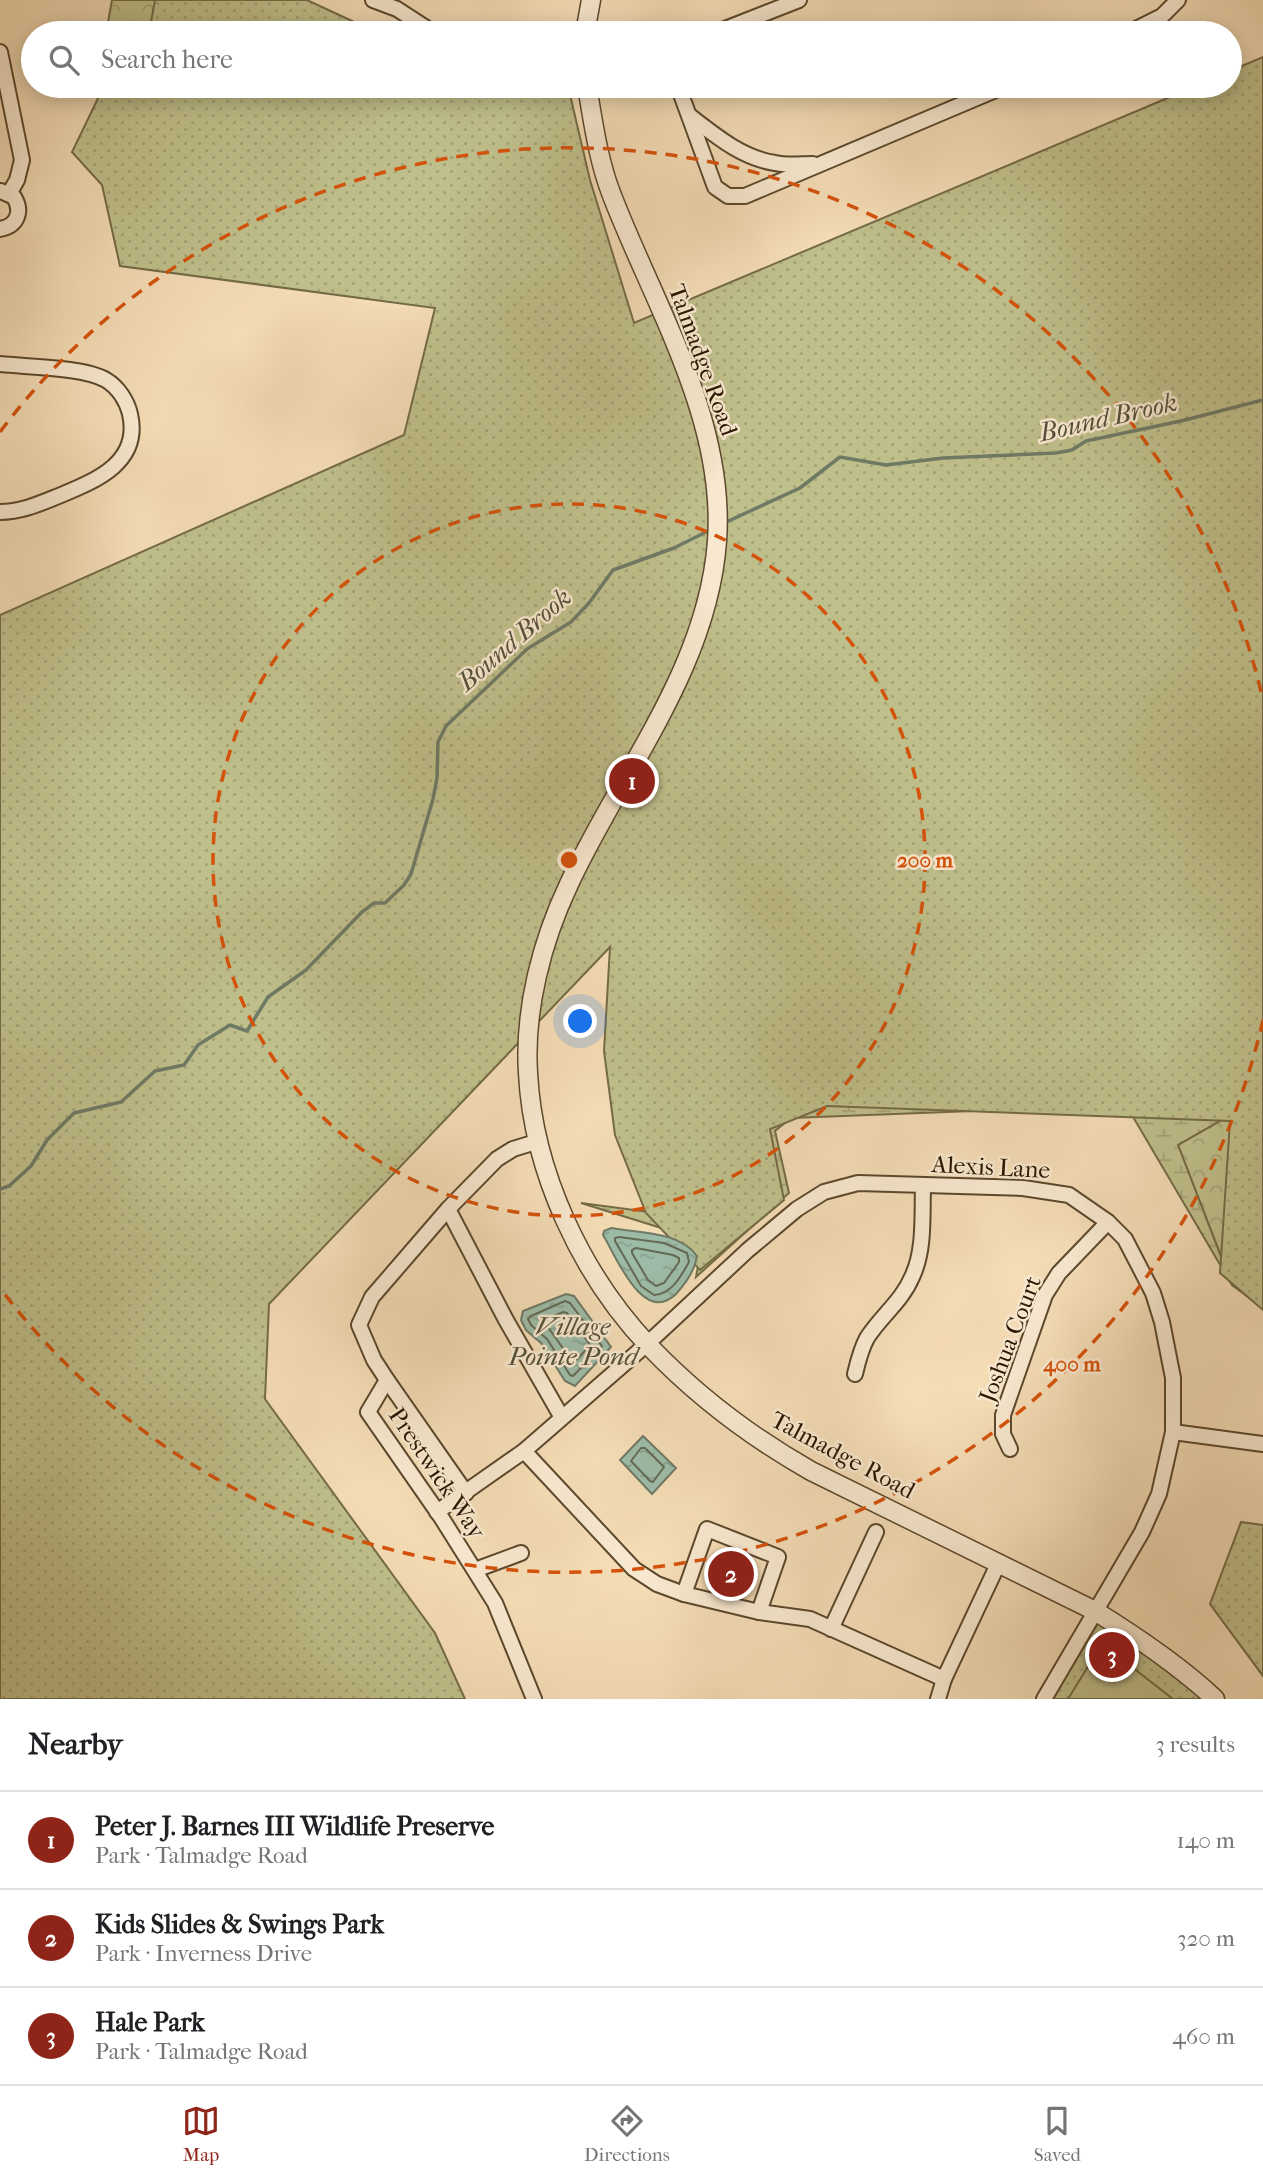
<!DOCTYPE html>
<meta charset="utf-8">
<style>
:root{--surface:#fff;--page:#f6f6f6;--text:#202124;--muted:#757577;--line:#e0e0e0;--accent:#8f2418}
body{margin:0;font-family:"IM FELL French Canon",serif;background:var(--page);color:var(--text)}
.you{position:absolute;left:581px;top:1022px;width:24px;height:24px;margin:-18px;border:5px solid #fff;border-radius:50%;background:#1a73e8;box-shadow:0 0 0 10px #1a73e833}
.badge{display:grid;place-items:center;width:46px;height:46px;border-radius:50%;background:var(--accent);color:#fff;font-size:23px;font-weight:700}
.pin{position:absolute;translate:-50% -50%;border:4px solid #fff;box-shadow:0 2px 7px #0006}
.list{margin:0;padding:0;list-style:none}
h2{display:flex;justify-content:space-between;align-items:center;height:91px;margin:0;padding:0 28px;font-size:30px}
h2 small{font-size:23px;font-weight:400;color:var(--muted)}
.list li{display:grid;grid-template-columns:46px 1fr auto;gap:21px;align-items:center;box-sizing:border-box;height:98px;padding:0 28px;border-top:2px solid var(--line)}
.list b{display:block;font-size:26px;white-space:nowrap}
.list p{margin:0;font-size:23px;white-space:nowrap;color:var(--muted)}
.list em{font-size:23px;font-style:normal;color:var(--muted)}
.icon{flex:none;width:38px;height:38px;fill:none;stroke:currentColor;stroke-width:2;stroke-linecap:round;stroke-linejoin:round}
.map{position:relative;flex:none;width:1263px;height:1699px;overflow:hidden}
.search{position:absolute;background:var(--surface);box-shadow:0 4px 18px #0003;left:21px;right:21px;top:21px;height:77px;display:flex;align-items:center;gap:18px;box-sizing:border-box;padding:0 24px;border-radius:38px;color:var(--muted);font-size:26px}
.sheet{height:385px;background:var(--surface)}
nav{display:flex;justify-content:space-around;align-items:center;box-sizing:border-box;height:98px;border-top:2px solid var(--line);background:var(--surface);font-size:19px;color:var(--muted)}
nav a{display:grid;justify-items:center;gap:4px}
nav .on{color:var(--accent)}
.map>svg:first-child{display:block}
.forest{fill:url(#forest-crowns);stroke:#746b46;stroke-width:2}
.wetland{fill:url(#wetland-marsh);stroke:#746b46;stroke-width:2}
.park{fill:url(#park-dots);stroke:#746b46;stroke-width:2}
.garden{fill:#bfbf8b;stroke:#746b46;stroke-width:2}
.water{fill:url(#water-ripples);stroke:#6f7a65;stroke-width:2}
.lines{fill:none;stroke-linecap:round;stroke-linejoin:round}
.shore{stroke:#646a54;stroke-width:2}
.stream{stroke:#6f7a65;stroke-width:3.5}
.minor-casing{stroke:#5c482d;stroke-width:18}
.tertiary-casing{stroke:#5c482d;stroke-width:21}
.minor{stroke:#f8e8cf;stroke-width:14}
.tertiary{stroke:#f8e8cf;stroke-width:18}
.ring{fill:none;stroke:#d5520b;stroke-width:3.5;stroke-dasharray:12 9}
.labels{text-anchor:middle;stroke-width:5;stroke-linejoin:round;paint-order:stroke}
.street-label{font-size:24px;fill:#2a1700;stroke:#f8e8cf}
.water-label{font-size:26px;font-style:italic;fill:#52513b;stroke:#f8e8cf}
.centre{fill:#d5520b;stroke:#f8e8cf;stroke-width:3.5}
.ring-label{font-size:21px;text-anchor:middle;font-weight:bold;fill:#d5520b;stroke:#f8e8cf;stroke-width:5;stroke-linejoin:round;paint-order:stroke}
</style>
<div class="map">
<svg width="1263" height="1699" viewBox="0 0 1263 1699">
<defs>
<pattern id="forest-crowns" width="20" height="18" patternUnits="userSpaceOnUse" patternTransform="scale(1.75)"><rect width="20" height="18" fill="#bfbf8b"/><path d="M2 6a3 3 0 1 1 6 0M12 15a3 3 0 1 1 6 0" fill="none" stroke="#a4a376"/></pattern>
<pattern id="wetland-marsh" width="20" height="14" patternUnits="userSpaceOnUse" patternTransform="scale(1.75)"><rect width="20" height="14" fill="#bfbf8b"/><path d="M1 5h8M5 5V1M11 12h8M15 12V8" fill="none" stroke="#a4a376"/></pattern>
<pattern id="park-dots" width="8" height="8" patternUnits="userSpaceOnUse" patternTransform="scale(1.75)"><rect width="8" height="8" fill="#bfbf8b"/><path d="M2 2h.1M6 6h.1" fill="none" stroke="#a4a376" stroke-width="1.8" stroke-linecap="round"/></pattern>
<pattern id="water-ripples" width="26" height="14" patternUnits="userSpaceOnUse" patternTransform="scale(1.75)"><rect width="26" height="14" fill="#9dbca8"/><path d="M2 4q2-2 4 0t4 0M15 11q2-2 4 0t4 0" fill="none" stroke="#87a18f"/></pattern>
</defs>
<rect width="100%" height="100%" fill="#f4dcb5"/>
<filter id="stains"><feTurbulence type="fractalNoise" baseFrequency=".00286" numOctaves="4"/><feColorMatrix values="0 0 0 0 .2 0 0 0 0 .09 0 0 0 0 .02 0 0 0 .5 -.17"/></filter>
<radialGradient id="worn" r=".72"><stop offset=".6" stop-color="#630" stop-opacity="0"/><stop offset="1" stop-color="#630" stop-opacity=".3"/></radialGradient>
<g class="forest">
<path d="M112,0H302L378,33H106Z"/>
<path d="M1260,1098L1263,1308L1232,1285L1178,1145Z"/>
</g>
<path class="wetland" d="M732,1077L1260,1098L1178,1145L1232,1285L1126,1105L791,1118L775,1131L789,1193L696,1277L703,1241L581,1203L687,1217Z"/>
<g class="park">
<path d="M155,0H307L378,33H149Z"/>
<path d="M1263,57V1310L1220,1273L1230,1121L827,1106L770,1129L784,1200L700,1270L646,1213L615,1135L604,1051L610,947L269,1304L265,1399L435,1633L465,1699H0V615L404,435L435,308L120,266L102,185L72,152L102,90L107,86H568L590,180L634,323L1196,86H1230V71Z"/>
<path d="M1241,1522L1263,1525V1676L1210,1604Z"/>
<path d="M722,1559L747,1568L741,1589L716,1580Z"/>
<path d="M1095,1611L1209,1699H1044Z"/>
</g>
<path class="garden" d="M1110,1650L1173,1699H1068L1097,1652Z"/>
<g class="water">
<path d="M611,1228C639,1233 679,1231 697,1256C695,1270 686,1283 676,1294C643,1326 616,1256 603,1235L604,1231Z"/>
<path d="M566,1294L574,1296L611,1347L575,1386L565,1381L541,1343L526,1330L521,1320L523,1311Z"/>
<path d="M643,1436L676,1468L652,1494L620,1460Z"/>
</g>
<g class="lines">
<g class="shore">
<path d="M619,1237L664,1243L687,1253L689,1262C681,1276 672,1294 654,1295L641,1286L615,1241V1238Z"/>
<path d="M636,1248L673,1255L679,1258V1262L664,1283L656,1286L648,1280L632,1253V1250Z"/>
<path d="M565,1301L570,1303L602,1346L573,1376L570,1375L547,1339L531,1325L528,1319L531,1316Z"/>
<path d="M563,1312L567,1313L590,1345L575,1362L572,1361L545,1323L547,1319Z"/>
<path d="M641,1448H645L664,1467L653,1482L650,1481L631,1461Z"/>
</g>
<g class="stream">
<path d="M722,524L800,488L840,457L886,465L943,458L1056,453L1072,450L1086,441L1181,421L1263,400"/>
<path d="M0,1189L9,1186L31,1166L47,1140L74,1113L121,1102L155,1071L184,1065L198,1045L230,1025L247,1031L268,997L306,970L362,912L374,903H385L404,885L411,874L433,799L437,778L438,742L446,726L527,649L571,622L589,603L613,570L674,548L712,529"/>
</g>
<defs>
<g id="minor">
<path d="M373,0L397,9L434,33"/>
<path d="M715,33L799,0"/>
<path d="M1128,33L1162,16L1178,0"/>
<path d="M0,52L22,160L17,180L9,194"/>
<path d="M678,86L715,187L728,196H745L1005,86"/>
<path d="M690,116C716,136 742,158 775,163C787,166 801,164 813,164"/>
<path d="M0,229C17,226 23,212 14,197L1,191"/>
<path d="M0,364C26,367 84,367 106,380C118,387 127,401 130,414C141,462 97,480 61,495C41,503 22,512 0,512"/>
<path d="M448,1209L506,1320L561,1416"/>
<path d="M855,1374C858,1361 861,1349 867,1338C881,1316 902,1301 912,1277C925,1250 922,1215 923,1186"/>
<path d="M387,1380L466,1493"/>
<path d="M1173,1432L1263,1444"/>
<path d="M1010,1449L1003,1434V1415L1045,1295L1059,1273L1108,1222"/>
<path d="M524,1451L634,1569L657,1584L684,1594L759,1612L810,1619L944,1679"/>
<path d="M437,1512L524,1451L647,1344L748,1250L797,1209L824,1192L858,1183L1023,1188L1069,1195L1108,1222L1125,1239L1153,1293L1162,1322L1173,1378V1432L1159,1494L1142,1532L1044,1699"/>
<path d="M475,1570L521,1553"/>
<path d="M684,1594L707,1529L778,1557L759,1612"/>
<path d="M831,1629L876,1532"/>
<path d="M534,1699L495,1603L441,1517L368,1412L387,1380L374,1360L359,1325L372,1297L448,1209L497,1159L513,1149L539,1141"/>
<path d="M938,1699L944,1679L999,1562"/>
</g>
<g id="tertiary">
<path d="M585,33L591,0"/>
<path d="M587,86C593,121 598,159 611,193C653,303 726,419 717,541C708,668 621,772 569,884C542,941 524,1009 528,1073C533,1172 582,1276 650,1347C698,1397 751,1437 811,1471L1095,1611C1137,1637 1179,1665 1215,1699"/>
</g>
</defs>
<use href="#minor" class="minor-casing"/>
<use href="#tertiary" class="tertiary-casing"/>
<use href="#minor" class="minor"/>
<use href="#tertiary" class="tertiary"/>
</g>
<g class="ring">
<circle cx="569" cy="860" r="356"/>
<path d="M1263 1020A712 712 0 0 1 0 1288M0 432A712 712 0 0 1 1263 700"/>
</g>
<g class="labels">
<g class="street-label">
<text transform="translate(703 360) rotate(70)" y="8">Talmadge Road</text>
<text transform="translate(991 1167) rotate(3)" y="8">Alexis Lane</text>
<text transform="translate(1010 1339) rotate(-69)" y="8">Joshua Court</text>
<text transform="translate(843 1455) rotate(28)" y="8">Talmadge Road</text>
<text transform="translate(437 1473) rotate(56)" y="8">Prestwick Way</text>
</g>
<g class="water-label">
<text transform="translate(1108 417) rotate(-13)" y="9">Bound Brook</text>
<text transform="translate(514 639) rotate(-41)" y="9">Bound Brook</text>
<text x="573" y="1335">Village<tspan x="573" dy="30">Pointe Pond</tspan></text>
</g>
</g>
<circle cx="569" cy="860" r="10" class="centre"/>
<g class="ring-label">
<text x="925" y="867">200 m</text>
<text x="1072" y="1371">400 m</text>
</g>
<rect width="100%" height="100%" filter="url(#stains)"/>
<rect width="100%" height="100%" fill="url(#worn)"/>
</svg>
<div class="you"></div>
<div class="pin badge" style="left:632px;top:781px">1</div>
<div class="pin badge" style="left:731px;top:1574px">2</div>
<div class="pin badge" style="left:1112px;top:1655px">3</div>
<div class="search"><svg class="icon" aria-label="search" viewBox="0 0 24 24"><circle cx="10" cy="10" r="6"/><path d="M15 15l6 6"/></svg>Search here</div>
</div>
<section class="sheet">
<h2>Nearby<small>3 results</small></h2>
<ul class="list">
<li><span class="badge">1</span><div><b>Peter J. Barnes III Wildlife Preserve</b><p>Park · Talmadge Road</p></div><em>140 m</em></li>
<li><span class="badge">2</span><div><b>Kids Slides &amp; Swings Park</b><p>Park · Inverness Drive</p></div><em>320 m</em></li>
<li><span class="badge">3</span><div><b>Hale Park</b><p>Park · Talmadge Road</p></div><em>460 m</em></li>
</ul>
</section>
<nav>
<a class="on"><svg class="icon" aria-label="map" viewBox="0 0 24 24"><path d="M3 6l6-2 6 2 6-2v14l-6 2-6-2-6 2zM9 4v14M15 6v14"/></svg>Map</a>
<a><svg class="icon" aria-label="directions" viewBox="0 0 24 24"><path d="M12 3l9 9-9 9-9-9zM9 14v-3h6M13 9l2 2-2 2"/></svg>Directions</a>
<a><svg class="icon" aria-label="saved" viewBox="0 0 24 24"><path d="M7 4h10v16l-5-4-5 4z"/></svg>Saved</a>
</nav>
